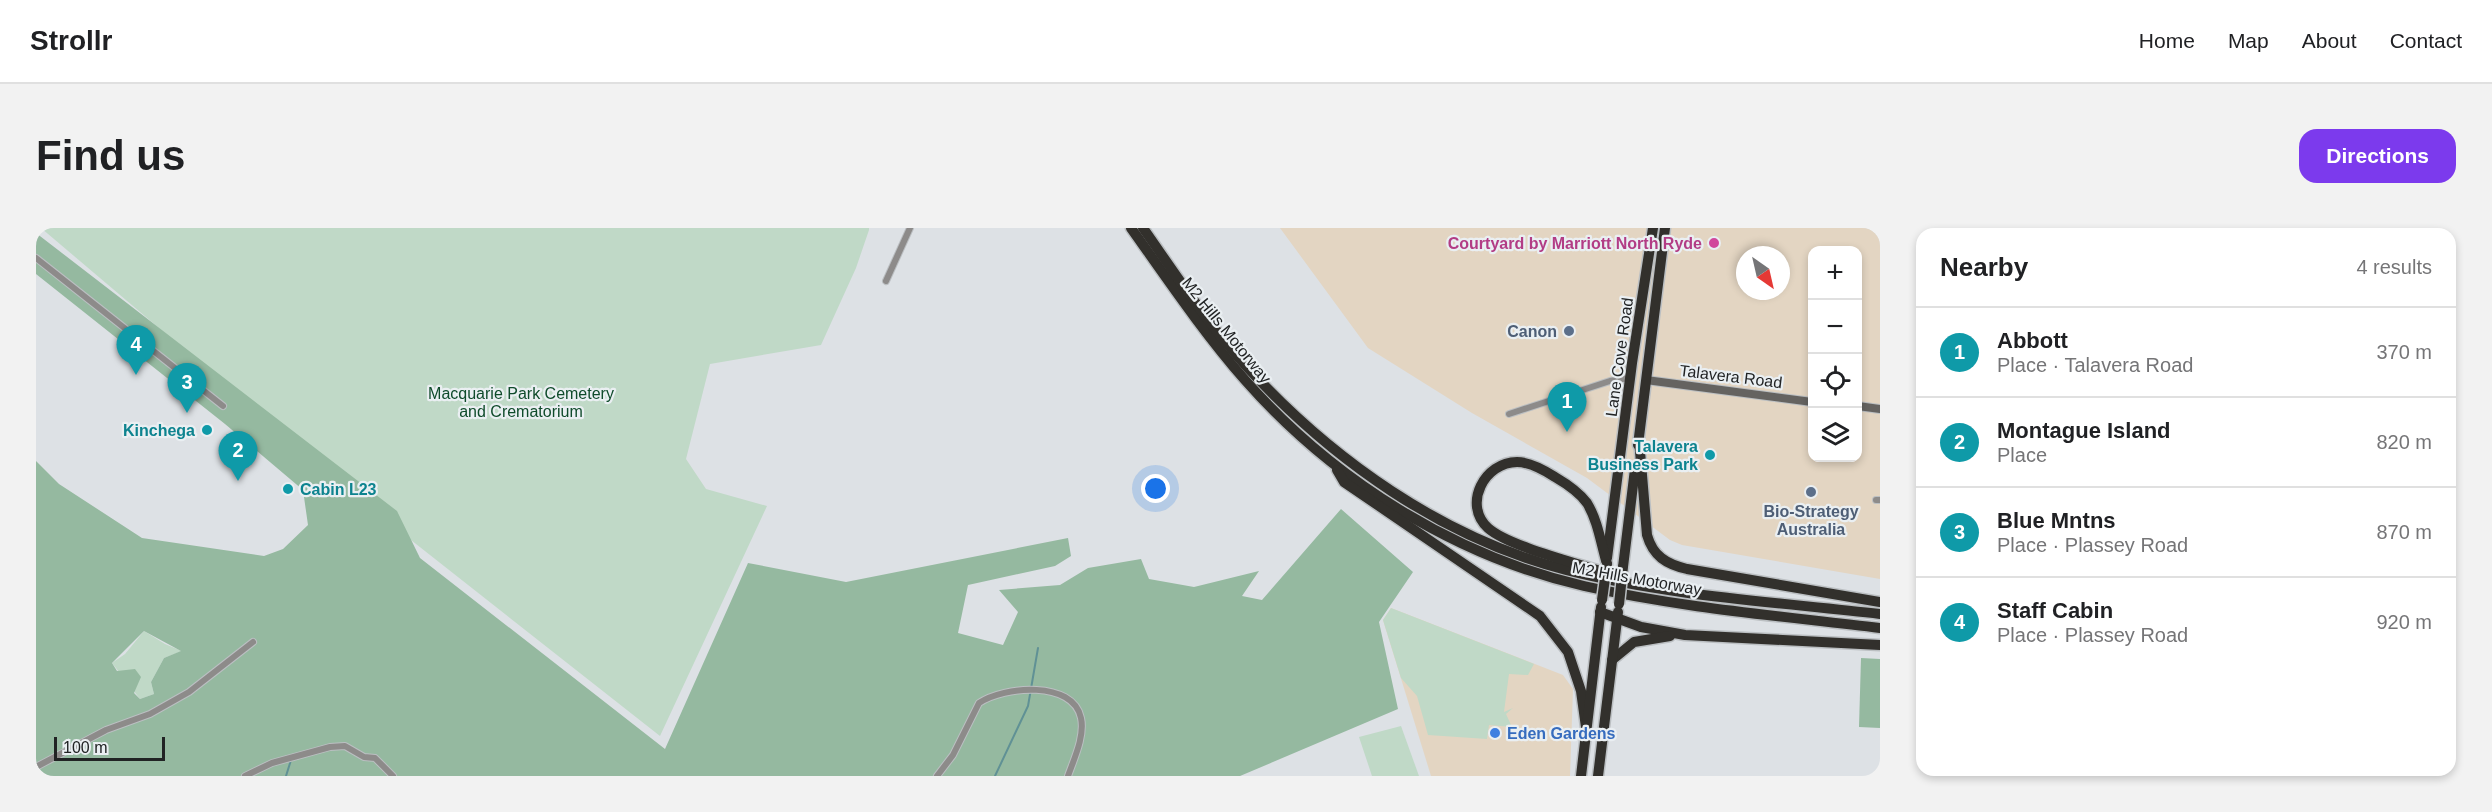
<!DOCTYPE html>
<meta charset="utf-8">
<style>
:root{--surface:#fff;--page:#f2f2f2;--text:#202124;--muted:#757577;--line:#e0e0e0;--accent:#7c3aed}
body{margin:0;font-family:Helvetica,sans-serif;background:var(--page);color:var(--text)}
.controls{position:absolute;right:18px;top:18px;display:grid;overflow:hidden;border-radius:12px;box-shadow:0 3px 9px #0003}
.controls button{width:54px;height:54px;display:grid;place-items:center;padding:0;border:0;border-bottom:2px solid var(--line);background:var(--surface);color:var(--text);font:30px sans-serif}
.compass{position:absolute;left:1700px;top:18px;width:54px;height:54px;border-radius:50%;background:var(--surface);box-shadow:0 3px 9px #0003;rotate:146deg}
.scale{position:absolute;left:18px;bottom:15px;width:111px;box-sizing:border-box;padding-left:6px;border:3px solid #212324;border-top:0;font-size:16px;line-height:21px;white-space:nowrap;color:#212324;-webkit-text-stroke:4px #eaeff2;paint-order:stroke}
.you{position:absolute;left:1120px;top:261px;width:21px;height:21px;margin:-15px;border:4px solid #fff;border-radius:50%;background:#1a73e8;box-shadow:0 0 0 9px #1a73e833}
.badge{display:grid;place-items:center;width:39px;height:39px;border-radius:50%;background:var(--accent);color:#fff;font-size:20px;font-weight:700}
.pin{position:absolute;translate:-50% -50px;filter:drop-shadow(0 2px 3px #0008)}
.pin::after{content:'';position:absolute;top:32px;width:21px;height:18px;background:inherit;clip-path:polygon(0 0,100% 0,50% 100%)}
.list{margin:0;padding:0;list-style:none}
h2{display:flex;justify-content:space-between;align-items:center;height:78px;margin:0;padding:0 24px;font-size:26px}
h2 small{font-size:20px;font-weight:400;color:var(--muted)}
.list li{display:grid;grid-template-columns:39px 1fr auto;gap:18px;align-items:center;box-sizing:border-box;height:90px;padding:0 24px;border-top:2px solid var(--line)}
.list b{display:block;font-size:22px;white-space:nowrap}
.list p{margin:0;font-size:20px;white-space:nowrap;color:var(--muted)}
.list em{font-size:20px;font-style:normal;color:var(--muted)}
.icon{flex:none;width:33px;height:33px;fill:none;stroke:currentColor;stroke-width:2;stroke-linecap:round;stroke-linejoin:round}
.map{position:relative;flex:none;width:1844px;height:548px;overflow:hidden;border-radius:18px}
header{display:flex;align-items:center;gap:36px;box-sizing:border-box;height:84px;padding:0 30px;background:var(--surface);border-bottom:2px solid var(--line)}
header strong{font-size:28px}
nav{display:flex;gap:33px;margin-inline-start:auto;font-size:21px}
.intro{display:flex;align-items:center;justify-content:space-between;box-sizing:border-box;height:144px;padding:0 36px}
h1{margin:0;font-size:42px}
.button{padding:15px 27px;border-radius:18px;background:var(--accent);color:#fff;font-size:21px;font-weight:700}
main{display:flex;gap:36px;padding:0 36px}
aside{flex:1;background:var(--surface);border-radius:18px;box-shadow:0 3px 9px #0003}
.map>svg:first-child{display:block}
.commercial{fill:#e3d5c2;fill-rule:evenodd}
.green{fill:#c0d9c7}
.forest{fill:#95b9a0;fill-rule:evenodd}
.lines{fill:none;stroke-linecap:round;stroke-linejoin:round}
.stream{stroke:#609195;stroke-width:2}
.street-casing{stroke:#bbbfc2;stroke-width:8}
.secondary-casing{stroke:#bbbfc2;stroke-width:10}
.highway-casing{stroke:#bbbfc2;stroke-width:13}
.street{stroke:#8d8b8a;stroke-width:6}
.secondary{stroke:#656360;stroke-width:8}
.highway{stroke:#32302c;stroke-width:10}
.highway-bridge-casing{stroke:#bbbfc2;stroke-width:13;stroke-linecap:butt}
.highway-bridge{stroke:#32302c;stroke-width:10}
.hotel-dot{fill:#d1479c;stroke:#eaeff2;stroke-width:2}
.service-dot{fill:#5c6f8a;stroke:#eaeff2;stroke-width:2}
.culture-dot{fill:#0f9aa8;stroke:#eaeff2;stroke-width:2}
.shop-dot{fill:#3f7fe0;stroke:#eaeff2;stroke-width:2}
.labels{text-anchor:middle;stroke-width:4.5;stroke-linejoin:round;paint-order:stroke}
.hotel-label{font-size:16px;font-weight:bold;fill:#b23c85;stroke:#eaeff2;text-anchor:end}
.street-label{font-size:16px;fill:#212324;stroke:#eaeff2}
.service-label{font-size:16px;font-weight:bold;fill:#4e5e75;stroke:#eaeff2;text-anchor:end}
.park-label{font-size:16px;fill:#0f4b2b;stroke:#eaeff2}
.culture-label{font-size:16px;font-weight:bold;fill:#0d838f;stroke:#eaeff2;text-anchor:end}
.shop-label{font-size:16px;font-weight:bold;fill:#366cbe;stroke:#eaeff2;text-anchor:start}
</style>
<header>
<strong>Strollr</strong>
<nav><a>Home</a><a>Map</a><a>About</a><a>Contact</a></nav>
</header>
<div class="intro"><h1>Find us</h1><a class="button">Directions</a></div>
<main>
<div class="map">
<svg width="1844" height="548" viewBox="0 0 1844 548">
<rect width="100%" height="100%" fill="#dde1e5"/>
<g class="commercial">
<path d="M1244,0H1844V351L1646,317L1634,312L1551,250L1436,185L1332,120ZM1776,22H1822V230H1776ZM1709,27H1745V63H1709Z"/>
<path d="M1355,380L1527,447L1537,461L1534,548H1395L1347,392Z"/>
</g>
<g class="green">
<path d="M5,0H833V2L820,40L785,117L674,136L650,231L670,261L731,278L624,508L347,290Z"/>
<path d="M1355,380L1498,436L1492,447L1473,446L1468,484L1477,480L1470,486L1476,499L1453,497L1451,511L1392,507L1381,468L1365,450L1347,392Z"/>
<path d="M108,403L129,416L146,423L128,430L115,454L118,466L104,471L76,435L89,426Z"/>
<path d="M1365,498L1383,548H1336L1323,509Z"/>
</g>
<g class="forest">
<path d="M0,5L361,283L384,330L629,521L712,335L810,354L1032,310L1035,328L1019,338L932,357L922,405L967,417L982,384L963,362L1024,357L1052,340L1105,331L1113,351L1158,359L1223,343L1206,368L1226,372L1305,281L1377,344L1343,394L1362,481L1204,548H0V233L23,256L106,310L228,328L247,321L272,297L267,262L189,196L0,46ZM108,403L145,423L128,430L115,454L118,466L104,471L98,465L105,449L99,441L81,443L76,435Z"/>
<path d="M1825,430L1844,431V500L1823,499Z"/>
</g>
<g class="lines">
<g class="stream">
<path d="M250,548L255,532"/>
<path d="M959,548L992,478L1002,420"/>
</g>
<defs>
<g id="street">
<path d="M0,30L187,178"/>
<path d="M850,53L874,0"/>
<path d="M1473,186L1574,153L1593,150"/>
<path d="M1840,272H1844"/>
<path d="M0,539L70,502L114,486L153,464L217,414"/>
<path d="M209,548L236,535L294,519L309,518L328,529L339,530L357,548"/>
<path d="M901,548L917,527L943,475C968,458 1037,452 1045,490C1049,508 1038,531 1032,548"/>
</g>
<g id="secondary">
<path d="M1610,152L1776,174"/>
<path d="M1822,178L1844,181"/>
</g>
<g id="highway">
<path d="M1095,0C1132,52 1167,104 1209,152C1297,252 1418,328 1548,358C1645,380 1746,388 1844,400"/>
<path d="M1107,0C1140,47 1172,96 1210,138C1296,232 1406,310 1530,342C1632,368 1740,374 1844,386"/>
<path d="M1603,211L1611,307C1617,328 1630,336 1651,341L1844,374"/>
<path d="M1602,217L1629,0"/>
<path d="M1301,242L1308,254L1504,388L1532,424L1545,463L1550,499"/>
<path d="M1571,330L1596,135L1617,0"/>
<path d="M1587,339L1599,241"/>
<path d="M1567,344C1540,335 1472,318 1452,300C1426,276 1449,234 1481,234C1494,234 1508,242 1519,249C1531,256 1543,264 1551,275C1562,293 1565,316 1571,336"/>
<path d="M1564,384L1605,399L1649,407L1844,417"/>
<path d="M1576,432L1598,414L1634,408"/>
<path d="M1545,548L1565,379"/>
<path d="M1562,548L1582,384"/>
</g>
</defs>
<use href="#street" class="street-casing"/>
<use href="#secondary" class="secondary-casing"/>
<use href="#highway" class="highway-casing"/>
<use href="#street" class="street"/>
<use href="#secondary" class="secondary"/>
<use href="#highway" class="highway"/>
<defs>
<g id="highway-bridge">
<path d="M1566,372L1571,336"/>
<path d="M1583,376L1587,339"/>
</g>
</defs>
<use href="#highway-bridge" class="highway-bridge-casing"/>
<use href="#highway-bridge" class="highway-bridge"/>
</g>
<circle class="hotel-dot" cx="1678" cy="15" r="6"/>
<g class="service-dot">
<circle cx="1533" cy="103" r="6"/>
<circle cx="1775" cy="264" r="6"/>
</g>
<g class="culture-dot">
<circle cx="171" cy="202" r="6"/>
<circle cx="1674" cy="227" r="6"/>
<circle cx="252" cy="261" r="6"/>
</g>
<circle class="shop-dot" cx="1459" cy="505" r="6"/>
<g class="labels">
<g class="hotel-label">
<text x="1666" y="21">Courtyard by Marriott North Ryde</text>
</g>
<g class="street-label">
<text transform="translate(1191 102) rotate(51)" y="6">M2 Hills Motorway</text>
<text transform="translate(1583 129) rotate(-82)" y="6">Lane Cove Road</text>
<text transform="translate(1695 148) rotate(7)" y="6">Talavera Road</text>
<text transform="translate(1601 350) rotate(10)" y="6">M2 Hills Motorway</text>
</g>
<g class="service-label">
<text x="1521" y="109">Canon</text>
<text x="1775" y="289" text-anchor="middle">Bio-Strategy<tspan x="1775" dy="18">Australia</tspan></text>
</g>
<g class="park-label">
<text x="485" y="171">Macquarie Park Cemetery<tspan x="485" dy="18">and Crematorium</tspan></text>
</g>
<g class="culture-label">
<text x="159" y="208">Kinchega</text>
<text x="1662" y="224">Talavera<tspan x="1662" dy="18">Business Park</tspan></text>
<text x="264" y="267" text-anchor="start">Cabin L23</text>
</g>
<g class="shop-label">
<text x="1471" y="511">Eden Gardens</text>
</g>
</g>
</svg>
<div class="controls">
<button>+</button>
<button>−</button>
<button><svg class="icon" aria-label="locate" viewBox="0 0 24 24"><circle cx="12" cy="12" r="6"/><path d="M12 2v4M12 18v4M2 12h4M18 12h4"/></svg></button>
<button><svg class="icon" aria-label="layers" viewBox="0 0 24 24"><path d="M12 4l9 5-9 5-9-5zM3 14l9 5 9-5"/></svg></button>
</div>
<svg class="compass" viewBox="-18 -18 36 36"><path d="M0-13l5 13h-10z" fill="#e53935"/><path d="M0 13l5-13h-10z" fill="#757577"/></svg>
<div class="scale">100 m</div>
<div class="you"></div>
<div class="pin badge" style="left:1531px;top:204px;background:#0f9aa8">1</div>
<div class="pin badge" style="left:202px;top:253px;background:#0f9aa8">2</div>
<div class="pin badge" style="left:151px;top:185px;background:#0f9aa8">3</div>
<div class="pin badge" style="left:100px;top:147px;background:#0f9aa8">4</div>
</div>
<aside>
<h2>Nearby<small>4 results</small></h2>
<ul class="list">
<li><span class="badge" style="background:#0f9aa8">1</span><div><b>Abbott</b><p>Place · Talavera Road</p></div><em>370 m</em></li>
<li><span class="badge" style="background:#0f9aa8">2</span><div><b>Montague Island</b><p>Place</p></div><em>820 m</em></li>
<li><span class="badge" style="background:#0f9aa8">3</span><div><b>Blue Mntns</b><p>Place · Plassey Road</p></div><em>870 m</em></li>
<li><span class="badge" style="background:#0f9aa8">4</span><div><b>Staff Cabin</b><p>Place · Plassey Road</p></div><em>920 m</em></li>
</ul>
</aside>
</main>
